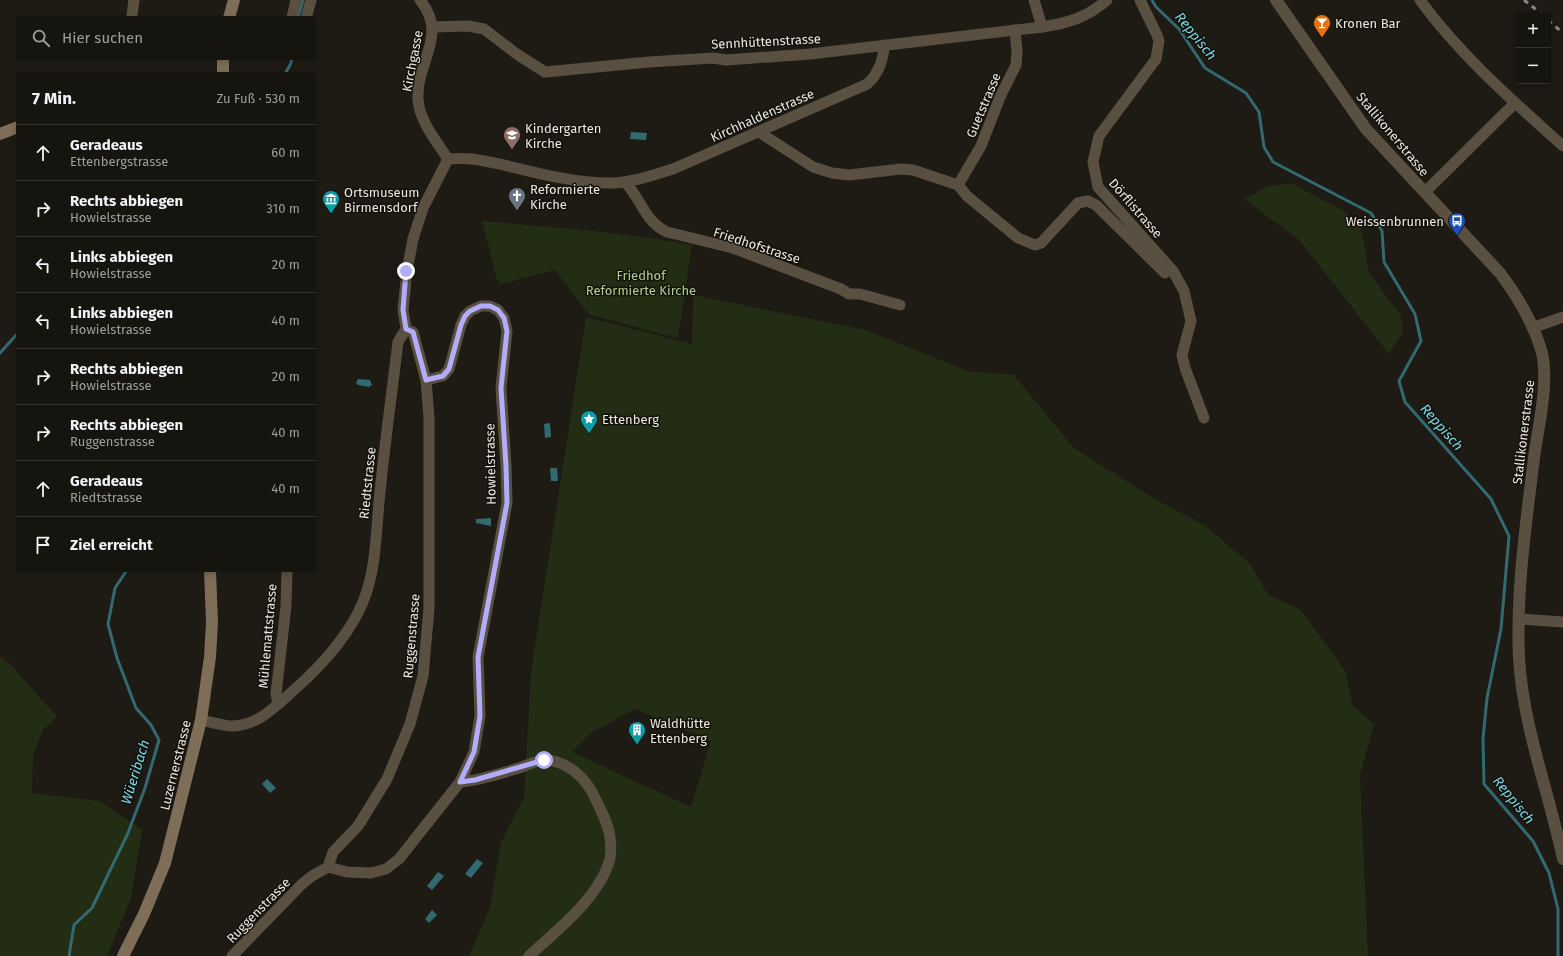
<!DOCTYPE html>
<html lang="de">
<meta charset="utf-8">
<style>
:root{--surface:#16140f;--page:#1f1d18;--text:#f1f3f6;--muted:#9e9e9e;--line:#35332f}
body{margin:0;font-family:"Fira Sans",sans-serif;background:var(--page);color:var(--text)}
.controls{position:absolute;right:12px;top:12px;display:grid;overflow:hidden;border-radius:4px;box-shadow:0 2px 6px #0003}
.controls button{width:36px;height:36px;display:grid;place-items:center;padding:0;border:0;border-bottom:1px solid var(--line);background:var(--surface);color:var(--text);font:20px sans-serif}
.stop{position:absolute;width:12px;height:12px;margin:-9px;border:3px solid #b1adfa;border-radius:50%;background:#fff}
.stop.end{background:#b1adfa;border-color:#fff;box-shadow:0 1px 4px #0008}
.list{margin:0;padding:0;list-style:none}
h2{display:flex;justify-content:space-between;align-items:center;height:52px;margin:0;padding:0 16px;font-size:17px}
h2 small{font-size:13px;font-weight:400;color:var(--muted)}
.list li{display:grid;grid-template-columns:26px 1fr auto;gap:12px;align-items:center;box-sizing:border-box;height:56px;padding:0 16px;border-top:1px solid var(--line)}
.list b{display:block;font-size:15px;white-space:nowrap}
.list p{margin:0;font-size:13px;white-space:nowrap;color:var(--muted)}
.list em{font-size:13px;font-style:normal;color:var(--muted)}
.icon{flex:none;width:22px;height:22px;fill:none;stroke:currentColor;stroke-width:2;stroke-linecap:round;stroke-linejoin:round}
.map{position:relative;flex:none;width:1563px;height:956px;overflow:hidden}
.search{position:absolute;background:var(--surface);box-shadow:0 2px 6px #0003;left:16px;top:16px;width:300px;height:44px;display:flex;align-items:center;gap:10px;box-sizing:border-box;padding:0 14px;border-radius:4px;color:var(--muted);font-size:15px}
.panel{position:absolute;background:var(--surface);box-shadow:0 2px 6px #0003;left:16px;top:72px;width:300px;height:500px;border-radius:4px}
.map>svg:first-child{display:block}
.green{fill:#222d13;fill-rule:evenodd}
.water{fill:#336971}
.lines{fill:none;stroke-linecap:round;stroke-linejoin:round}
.stream{stroke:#336971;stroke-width:3}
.minor{stroke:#5a5042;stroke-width:11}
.tertiary{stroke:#5a5042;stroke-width:12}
.secondary{stroke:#7e6e57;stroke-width:12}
.rail{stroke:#898781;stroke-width:3;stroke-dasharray:5 5;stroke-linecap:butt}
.route{stroke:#b1adfa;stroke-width:5}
.labels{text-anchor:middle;stroke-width:3;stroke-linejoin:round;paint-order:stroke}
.poi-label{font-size:13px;fill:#eae8e3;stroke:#14120b;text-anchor:start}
.street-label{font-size:13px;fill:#eae8e3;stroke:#14120b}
.park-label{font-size:13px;fill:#b1ce91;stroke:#14120b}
.water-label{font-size:14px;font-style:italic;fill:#7bd5e3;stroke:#14120b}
</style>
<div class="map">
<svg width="1563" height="956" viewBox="0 0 1563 956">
<rect width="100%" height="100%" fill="#1d1b14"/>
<g class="green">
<path d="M1291,183L1344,211L1360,226L1364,241L1369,273L1401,316L1403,332L1389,354L1299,240L1244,199L1268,186Z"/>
<path d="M481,219L482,221C552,227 623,232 692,245L678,338L589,315L555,270L500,284L497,279Z"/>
<path d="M693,295L866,330L968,371L1014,375L1073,447L1151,497L1206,526L1250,564L1268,595L1301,610L1345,671L1353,706L1374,724L1360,775L1368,956H469L490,908L501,842L524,798L531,672L586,317L692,344ZM635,709L711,741L691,807L572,752L591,733Z"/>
<path d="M0,656L11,665L57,717L43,730L33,755L32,793L100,801L142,830L131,898L107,956H0Z"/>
</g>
<g class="water">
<path d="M631,132L647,133L646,140L630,139Z"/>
<path d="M358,379L370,380L372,385L369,387L358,385L356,383Z"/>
<path d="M550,423L551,437L545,438L544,424Z"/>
<path d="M550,468H557L558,481H551Z"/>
<path d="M491,518V526L476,523V519Z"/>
<path d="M267,779L276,788L270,793L262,784Z"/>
<path d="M477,859L483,863L471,878L465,874Z"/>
<path d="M438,872L444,876L432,890L427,886Z"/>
<path d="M432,910L437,915L429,923L425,919Z"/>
</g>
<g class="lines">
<g class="stream">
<path d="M1152,0L1156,7L1179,29L1205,68L1246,93L1259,112L1264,147L1273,162L1371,213L1382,231L1384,262L1415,314L1421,341L1399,381L1405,402L1491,499L1509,536L1501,629L1487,698L1483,739L1484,784L1533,841L1549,873L1558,909V956"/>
<path d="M298,18L303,0"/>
<path d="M285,74L291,63L292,58"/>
<path d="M0,353L18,333"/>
<path d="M69,956L74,925L92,908L128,833L145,788L159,740L151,725L136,708L117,658L108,624L115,588L127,570"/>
</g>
<g class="minor">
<path d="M420,0C449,35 416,62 418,99C419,120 436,141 448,159"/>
<path d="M1034,0L1042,27"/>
<path d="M1140,0L1157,35L1159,41L1156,59L1099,136L1093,162L1098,187L1173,271L1184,291L1191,321L1182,355L1185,368L1204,418"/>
<path d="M1420,0C1460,55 1513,101 1563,146"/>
<path d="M132,15L134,0"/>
<path d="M292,18L296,0"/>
<path d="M306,18L311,0"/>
<path d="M433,27L468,26L484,29L518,55L545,72L649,62L713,58L726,60L810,54L1042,27C1068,23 1086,18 1107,0"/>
<path d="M759,132L813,167L832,173L849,175L901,169L913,170L958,185L967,196L1018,238L1035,245L1041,243L1078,203L1088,201L1096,205L1165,273"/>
<path d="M448,159C472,157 484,161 508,166C540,174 581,184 614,183C634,182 654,175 673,169L856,89C860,87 865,86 868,83C878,75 884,58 884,45"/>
<path d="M625,182C642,200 644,221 667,232L733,248L841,289L849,294H860L900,305"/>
<path d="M958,185L981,146L1000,97L1016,65L1017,52L1015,30"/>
<path d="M1425,192L1515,103"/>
<path d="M1532,328L1563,317"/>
<path d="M426,380L443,376L449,369L461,325L465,316L470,311L481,306H490L498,310L504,318L507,331L501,388L506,466L507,503L478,657L480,716L474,752L460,782"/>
<path d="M1519,619L1563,622"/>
<path d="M278,704L276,694L286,606L287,570"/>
<path d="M201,720C210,722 221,725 230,726C257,727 276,706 294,690C321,666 349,636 363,602C377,568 376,528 380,492C385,442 392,392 398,342L406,329L403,310L407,271L413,239L423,208L448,159"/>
<path d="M328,867L347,872L371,873L386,869L399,859L460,782C482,780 502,773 522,767C529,764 538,760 545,760C567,761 585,777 594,796C600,809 609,824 610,838C611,846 611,858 608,865C596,900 556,931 529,956"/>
<path d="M232,956L302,884L312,876L328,867L333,852L358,826L387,779L410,724L423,676L429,608V418L426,380L413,332L406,329"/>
</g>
<path class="tertiary" d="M1276,0L1366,129L1500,273C1518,297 1534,324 1542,353C1549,383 1538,428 1534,458C1526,524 1516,591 1519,658C1523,727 1549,792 1563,859"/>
<g class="secondary">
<path d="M229,18L234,0"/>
<path d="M223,74V58"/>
<path d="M0,134L18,127"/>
<path d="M123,956L144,914L165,863L201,720L210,657L212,623L210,570"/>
</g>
<g class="rail">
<path d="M1524,0L1543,15"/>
<path d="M1548,20L1563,33"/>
</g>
</g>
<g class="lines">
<path class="route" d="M406,271L403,310L406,329L413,332L426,380L443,376L449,369L461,325L465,316L470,311L481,306H490L498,310L504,318L507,331L501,388L506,466L507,503L478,657L480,716L474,752L460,782L475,780L544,760"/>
</g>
<defs>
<symbol id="bar-pin" viewBox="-11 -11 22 30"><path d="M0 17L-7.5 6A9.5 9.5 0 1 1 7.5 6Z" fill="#e8710a" stroke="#14120b"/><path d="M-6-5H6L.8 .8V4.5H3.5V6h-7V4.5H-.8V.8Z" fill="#fff"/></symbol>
<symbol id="school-pin" viewBox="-11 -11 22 30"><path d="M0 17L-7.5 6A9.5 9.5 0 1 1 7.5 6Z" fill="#8d6e63" stroke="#14120b"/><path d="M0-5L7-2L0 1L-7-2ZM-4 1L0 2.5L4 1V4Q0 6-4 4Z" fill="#fff"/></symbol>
<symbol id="church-pin" viewBox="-11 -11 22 30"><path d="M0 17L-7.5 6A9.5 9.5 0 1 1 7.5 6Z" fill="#6b7280" stroke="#14120b"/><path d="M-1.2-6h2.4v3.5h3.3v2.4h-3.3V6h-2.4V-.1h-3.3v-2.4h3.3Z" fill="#fff"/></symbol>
<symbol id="museum-pin" viewBox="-11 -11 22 30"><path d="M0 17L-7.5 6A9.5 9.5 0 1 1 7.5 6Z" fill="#0f9aa8" stroke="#14120b"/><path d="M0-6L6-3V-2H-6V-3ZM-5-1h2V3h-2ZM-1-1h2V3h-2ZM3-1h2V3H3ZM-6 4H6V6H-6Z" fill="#fff"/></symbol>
<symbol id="bus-pin" viewBox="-11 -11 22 30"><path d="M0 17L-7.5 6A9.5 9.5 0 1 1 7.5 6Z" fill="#1a4fb4" stroke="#14120b"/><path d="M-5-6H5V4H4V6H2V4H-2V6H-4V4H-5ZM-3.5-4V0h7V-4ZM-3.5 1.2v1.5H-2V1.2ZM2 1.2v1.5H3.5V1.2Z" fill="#fff"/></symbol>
<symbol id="sight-pin" viewBox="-11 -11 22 30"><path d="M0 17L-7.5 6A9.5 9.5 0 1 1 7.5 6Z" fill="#0f9aa8" stroke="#14120b"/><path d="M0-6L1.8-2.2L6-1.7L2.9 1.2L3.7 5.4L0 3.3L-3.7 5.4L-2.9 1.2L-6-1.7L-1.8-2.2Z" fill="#fff"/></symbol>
<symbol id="building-pin" viewBox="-11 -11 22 30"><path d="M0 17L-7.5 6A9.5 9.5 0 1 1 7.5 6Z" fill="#0f9aa8" stroke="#14120b"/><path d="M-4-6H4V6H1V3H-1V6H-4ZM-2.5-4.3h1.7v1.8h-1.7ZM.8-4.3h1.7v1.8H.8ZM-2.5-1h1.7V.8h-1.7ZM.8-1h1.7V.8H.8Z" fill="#fff"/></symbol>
</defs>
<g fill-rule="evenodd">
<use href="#bar-pin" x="1312" y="13" width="20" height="27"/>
<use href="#school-pin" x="502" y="125" width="20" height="27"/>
<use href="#church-pin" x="507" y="186" width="20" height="27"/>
<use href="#museum-pin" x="321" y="189" width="20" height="27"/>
<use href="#bus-pin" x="1447" y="211" width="20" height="27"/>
<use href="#sight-pin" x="579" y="409" width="20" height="27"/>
<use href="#building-pin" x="627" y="720" width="20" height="27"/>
</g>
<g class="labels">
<g class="poi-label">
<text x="1335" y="28">Kronen Bar</text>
<text x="525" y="133">Kindergarten<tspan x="525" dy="15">Kirche</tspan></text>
<text x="530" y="194">Reformierte<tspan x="530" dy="15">Kirche</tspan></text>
<text x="344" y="197">Ortsmuseum<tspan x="344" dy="15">Birmensdorf</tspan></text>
<text x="1444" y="226" text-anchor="end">Weissenbrunnen</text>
<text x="602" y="424">Ettenberg</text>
<text x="650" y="728">Waldhütte<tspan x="650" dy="15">Ettenberg</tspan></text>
</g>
<g class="street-label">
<text transform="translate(766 41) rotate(-3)" y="5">Sennhüttenstrasse</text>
<text transform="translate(412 61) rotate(-79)" y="5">Kirchgasse</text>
<text transform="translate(983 105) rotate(-67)" y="5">Guetstrasse</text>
<text transform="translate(762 115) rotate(-24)" y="5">Kirchhaldenstrasse</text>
<text transform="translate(1393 134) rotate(50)" y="5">Stallikonerstrasse</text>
<text transform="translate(1136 208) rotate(49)" y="5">Dörflistrasse</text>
<text transform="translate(757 245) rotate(18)" y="5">Friedhofstrasse</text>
<text transform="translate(1523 432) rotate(-83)" y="5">Stallikonerstrasse</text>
<text transform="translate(490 464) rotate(-91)" y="5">Howielstrasse</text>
<text transform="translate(367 483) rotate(-84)" y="5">Riedtstrasse</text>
<text transform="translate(267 636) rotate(-85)" y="5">Mühlemattstrasse</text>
<text transform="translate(411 636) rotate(-85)" y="5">Ruggenstrasse</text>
<text transform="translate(175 765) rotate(-76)" y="5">Luzernerstrasse</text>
<text transform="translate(258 910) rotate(-46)" y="5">Ruggenstrasse</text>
</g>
<g class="park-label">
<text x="641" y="280">Friedhof<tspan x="641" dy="15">Reformierte Kirche</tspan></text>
</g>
<g class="water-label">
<text transform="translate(1196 36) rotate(51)" y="5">Reppisch</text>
<text transform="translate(1442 427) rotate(49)" y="5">Reppisch</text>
<text transform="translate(135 772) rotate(-73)" y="5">Wüeribach</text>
<text transform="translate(1514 800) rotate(51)" y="5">Reppisch</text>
</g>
</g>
</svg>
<div class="controls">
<button>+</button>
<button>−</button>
</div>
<div class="stop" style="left:544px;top:760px"></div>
<div class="stop end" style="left:406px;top:271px"></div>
<div class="search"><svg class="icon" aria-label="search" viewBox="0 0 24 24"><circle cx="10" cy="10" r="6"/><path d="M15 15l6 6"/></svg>Hier suchen</div>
<section class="panel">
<h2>7 Min.<small>Zu Fuß · 530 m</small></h2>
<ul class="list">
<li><svg class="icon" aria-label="ahead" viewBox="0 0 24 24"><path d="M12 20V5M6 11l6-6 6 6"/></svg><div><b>Geradeaus</b><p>Ettenbergstrasse</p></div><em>60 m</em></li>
<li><svg class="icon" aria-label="right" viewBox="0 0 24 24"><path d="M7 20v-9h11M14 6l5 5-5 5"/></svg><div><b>Rechts abbiegen</b><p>Howielstrasse</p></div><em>310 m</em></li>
<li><svg class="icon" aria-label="left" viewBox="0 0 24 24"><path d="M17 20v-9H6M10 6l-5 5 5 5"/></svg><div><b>Links abbiegen</b><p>Howielstrasse</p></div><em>20 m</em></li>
<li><svg class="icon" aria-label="left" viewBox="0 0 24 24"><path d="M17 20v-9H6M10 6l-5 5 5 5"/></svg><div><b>Links abbiegen</b><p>Howielstrasse</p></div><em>40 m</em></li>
<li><svg class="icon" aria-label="right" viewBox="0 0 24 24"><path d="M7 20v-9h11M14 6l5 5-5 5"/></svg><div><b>Rechts abbiegen</b><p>Howielstrasse</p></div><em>20 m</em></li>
<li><svg class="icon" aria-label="right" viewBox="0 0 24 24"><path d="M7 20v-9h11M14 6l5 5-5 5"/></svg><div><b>Rechts abbiegen</b><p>Ruggenstrasse</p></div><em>40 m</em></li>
<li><svg class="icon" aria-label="ahead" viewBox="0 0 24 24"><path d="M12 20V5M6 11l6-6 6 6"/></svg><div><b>Geradeaus</b><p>Riedtstrasse</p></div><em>40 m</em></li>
<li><svg class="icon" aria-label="arrive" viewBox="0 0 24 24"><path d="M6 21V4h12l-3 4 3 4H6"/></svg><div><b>Ziel erreicht</b></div></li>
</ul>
</section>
</div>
